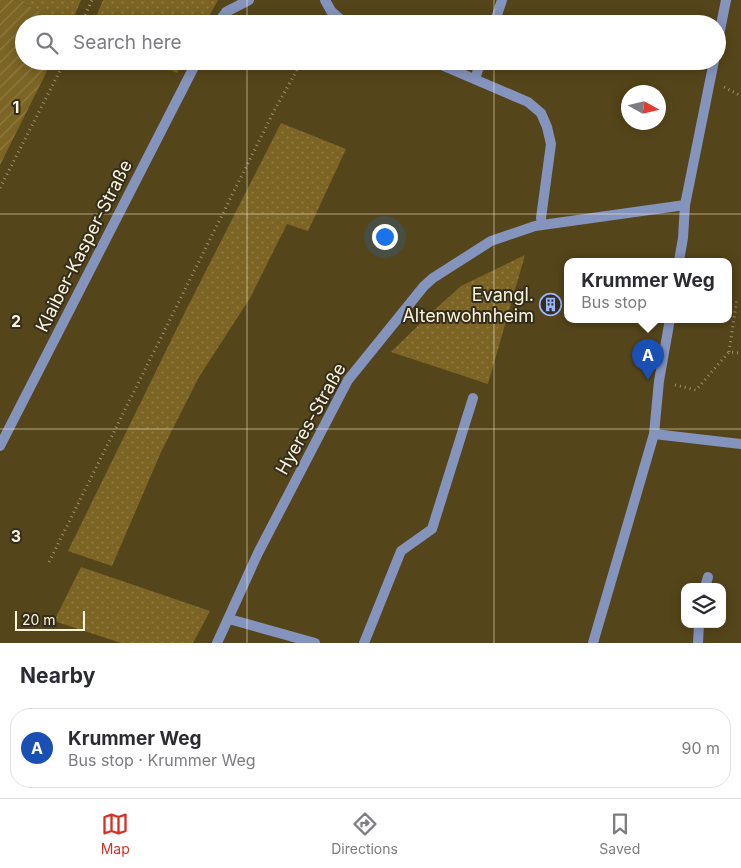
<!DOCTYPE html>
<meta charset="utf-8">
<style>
:root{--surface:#fff;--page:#f7f7f7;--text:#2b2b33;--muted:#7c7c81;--line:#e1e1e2;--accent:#d93025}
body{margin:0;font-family:Inter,sans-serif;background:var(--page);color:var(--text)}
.controls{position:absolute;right:15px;bottom:15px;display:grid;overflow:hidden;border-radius:10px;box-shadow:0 2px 12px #0003}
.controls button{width:45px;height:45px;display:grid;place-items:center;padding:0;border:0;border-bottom:1px solid var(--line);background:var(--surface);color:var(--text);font:25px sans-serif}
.compass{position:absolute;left:621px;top:85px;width:45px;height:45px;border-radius:50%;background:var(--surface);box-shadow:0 2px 12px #0003;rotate:98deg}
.scale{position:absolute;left:15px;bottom:12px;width:70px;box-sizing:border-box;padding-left:5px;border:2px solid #fdf4dd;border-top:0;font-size:14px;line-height:18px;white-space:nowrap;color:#fdf4dd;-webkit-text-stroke:4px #342d1b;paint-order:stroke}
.you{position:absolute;left:384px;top:236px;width:18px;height:18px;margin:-12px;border:4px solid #fff;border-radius:50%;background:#1a73e8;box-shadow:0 0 0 8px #1a73e833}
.badge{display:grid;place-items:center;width:32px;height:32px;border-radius:50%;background:var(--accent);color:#fff;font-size:16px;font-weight:700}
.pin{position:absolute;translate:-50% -41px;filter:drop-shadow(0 1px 2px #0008)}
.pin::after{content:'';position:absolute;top:26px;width:18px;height:15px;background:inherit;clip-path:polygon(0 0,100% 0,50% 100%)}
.popup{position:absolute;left:564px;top:258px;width:168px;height:65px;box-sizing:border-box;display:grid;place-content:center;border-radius:10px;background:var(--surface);filter:drop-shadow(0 1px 4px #0005);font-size:16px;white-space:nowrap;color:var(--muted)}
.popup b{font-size:19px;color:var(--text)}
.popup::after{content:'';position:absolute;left:50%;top:100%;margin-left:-10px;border:10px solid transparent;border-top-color:var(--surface)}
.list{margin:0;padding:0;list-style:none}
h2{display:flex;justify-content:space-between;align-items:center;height:65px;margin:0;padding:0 20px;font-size:21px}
h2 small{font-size:16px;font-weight:400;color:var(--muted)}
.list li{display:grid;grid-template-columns:32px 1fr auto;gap:15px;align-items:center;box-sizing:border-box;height:80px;margin:0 10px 10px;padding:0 10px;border:1px solid var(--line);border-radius:20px}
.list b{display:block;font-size:19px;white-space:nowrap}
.list p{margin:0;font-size:16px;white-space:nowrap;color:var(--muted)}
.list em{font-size:16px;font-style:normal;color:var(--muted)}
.icon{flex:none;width:28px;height:28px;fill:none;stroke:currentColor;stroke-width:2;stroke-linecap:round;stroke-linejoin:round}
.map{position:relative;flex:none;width:741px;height:643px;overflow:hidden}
.search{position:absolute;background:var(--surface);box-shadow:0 2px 12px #0003;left:15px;right:15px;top:15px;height:55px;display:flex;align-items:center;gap:12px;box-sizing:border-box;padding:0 18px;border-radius:28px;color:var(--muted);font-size:19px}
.sheet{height:155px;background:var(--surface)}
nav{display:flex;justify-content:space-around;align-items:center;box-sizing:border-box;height:70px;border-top:1px solid var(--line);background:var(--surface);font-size:14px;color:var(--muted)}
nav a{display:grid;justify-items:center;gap:2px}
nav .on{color:var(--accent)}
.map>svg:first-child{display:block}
.grass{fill:url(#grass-dots)}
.garden{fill:url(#garden-furrows)}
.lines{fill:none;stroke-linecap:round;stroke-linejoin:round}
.path{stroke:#9d906d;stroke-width:3;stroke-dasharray:1 4;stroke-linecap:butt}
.service{stroke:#8594bd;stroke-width:10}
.minor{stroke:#8594bd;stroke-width:10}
.grid{fill:none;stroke:#fdf4dd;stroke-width:1;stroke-opacity:0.55}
.labels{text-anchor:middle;stroke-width:4;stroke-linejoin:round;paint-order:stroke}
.street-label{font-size:18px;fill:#fdf4dd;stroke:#342d1b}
.poi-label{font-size:18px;fill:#fdf4dd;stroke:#342d1b;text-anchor:end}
.grid-label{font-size:16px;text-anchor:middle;font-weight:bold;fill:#fdf4dd;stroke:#342d1b;stroke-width:4;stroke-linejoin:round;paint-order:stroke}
</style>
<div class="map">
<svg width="741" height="643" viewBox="0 0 741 643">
<defs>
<pattern id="grass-dots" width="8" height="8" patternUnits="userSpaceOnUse" patternTransform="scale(1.25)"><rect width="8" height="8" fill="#7b6424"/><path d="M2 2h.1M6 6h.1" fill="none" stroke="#8f7b43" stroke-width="1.8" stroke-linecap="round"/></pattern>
<pattern id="garden-furrows" width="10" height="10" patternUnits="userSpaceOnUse" patternTransform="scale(1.25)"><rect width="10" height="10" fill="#7b6424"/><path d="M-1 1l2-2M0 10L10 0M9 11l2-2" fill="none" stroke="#8f7b43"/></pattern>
</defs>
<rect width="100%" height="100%" fill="#55451a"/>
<g class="grass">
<path d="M15,0H81L71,24H69Z"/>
<path d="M103,0H218L205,24H93Z"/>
<path d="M150,61H184L177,73Z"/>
<path d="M281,123L346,149L308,231L287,224L250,298L199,377L161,452L112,566L68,551L182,318Z"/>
<path d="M525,255L488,384L391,352L430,314L461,286Z"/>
<path d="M81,567L210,611L193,643H121L54,621Z"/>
</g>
<path class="garden" d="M0,0H15L69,24H24V61H52L0,165Z"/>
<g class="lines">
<g class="path">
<path d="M81,24L92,0"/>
<path d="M724,87L741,96"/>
<path d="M0,188L65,61"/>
<path d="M729,352L737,298"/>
<path d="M675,385L696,390L729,352L741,353"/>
<path d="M49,562L274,111L302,61"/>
</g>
<g class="service">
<path d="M654,434L741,444"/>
<path d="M364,643L401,551L432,529L473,398"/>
</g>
<g class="minor">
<path d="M325,0L331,11L346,24"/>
<path d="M217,24L226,12L249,0"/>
<path d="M494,24L502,0"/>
<path d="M717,45L726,0"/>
<path d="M432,61L528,102L541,113L547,127L551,144L541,218L542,224"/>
<path d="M475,79L481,61"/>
<path d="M679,261L683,238L685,205L714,61"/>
<path d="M0,446L197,61"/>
<path d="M705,587L708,577"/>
<path d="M229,619L315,643"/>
<path d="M217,643L258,553L348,380L424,286L433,278L491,241L535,226L685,205"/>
<path d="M593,643L654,434L659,381L670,319"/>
<path d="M698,643L699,624"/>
</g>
</g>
<path class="grid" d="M247,0V24M494,0V24M247,61V643M494,61V643M0,214H741M0,429H741"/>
<defs>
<symbol id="building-ring" viewBox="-11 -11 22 22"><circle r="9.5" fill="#342d1b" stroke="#9bb5fd" stroke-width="1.5"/><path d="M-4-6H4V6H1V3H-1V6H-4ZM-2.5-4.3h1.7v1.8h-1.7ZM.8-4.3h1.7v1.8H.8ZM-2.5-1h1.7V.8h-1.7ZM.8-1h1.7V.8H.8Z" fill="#9bb5fd"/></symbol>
</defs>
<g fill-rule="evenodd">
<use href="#building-ring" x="538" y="292" width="25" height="25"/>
</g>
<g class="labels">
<g class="street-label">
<text transform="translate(84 246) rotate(-63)" y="6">Klaiber-Kasper-Straße</text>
<text transform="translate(311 419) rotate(-61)" y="6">Hyeres-Straße</text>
</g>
<g class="poi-label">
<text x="534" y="301">Evangl.<tspan x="534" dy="21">Altenwohnheim</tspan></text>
</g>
</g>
<g class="grid-label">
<text x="16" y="113">1</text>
<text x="16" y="327">2</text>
<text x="16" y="542">3</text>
</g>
</svg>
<div class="controls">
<button><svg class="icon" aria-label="layers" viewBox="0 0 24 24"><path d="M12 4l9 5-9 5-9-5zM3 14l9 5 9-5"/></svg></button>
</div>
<svg class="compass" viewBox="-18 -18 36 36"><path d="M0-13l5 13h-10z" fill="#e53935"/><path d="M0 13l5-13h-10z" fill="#7c7c81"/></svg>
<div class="scale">20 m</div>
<div class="you"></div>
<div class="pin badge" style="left:648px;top:380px;background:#1a4fb4">A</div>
<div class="popup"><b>Krummer Weg</b>Bus stop</div>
<div class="search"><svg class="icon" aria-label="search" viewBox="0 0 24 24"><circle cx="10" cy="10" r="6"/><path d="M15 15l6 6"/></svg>Search here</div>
</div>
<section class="sheet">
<h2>Nearby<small></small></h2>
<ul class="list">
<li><span class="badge" style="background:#1a4fb4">A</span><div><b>Krummer Weg</b><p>Bus stop · Krummer Weg</p></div><em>90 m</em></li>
</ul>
</section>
<nav>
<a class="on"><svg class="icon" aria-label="map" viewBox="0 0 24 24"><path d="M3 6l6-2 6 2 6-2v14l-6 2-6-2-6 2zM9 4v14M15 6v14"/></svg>Map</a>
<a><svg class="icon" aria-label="directions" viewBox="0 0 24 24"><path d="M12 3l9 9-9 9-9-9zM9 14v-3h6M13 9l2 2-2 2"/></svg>Directions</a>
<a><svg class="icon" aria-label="saved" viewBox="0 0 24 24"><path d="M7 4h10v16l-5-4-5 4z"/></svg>Saved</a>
</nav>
